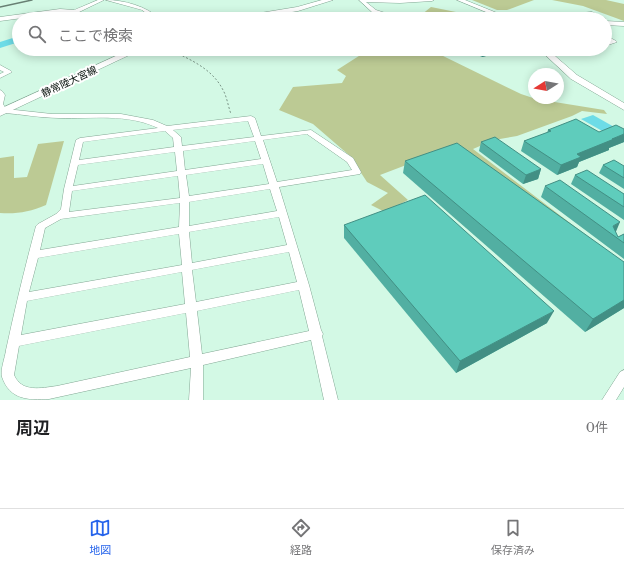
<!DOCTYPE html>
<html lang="ja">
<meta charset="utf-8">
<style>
:root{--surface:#fff;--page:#f6f6f6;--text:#202124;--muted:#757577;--line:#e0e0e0;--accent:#2563eb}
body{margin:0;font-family:"Libre Baskerville","Noto Sans JP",serif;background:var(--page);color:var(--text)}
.compass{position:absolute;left:528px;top:68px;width:36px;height:36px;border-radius:50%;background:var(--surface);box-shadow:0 2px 10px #0003;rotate:259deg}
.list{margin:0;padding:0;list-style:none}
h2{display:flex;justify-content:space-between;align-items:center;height:52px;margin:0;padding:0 16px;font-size:17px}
h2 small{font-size:13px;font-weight:400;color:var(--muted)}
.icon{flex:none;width:22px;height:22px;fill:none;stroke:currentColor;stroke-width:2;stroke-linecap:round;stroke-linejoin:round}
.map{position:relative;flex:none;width:624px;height:400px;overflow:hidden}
.search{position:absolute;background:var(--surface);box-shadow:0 2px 10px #0003;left:12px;right:12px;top:12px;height:44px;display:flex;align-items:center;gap:10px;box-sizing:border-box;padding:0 14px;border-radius:22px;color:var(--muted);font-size:15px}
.sheet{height:108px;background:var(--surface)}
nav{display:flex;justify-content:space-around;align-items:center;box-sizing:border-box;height:56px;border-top:1px solid var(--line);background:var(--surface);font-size:11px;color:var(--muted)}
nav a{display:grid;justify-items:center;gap:2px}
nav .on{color:var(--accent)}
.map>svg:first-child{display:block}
.green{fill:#bcca94}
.water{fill:#6ddce7}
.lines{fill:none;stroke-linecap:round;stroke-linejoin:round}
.river{fill:#6ddce7;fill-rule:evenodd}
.minor-casing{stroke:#83a794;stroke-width:1}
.tertiary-casing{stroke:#83a794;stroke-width:1}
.secondary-casing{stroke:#83a794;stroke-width:1}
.path{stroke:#7b9587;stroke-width:1;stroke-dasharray:2 2;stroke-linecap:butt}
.minor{fill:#fff;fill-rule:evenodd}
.tertiary{fill:#fff;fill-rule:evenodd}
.secondary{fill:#fff;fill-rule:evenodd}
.rail{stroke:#688073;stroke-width:1.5}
.wall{fill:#52afa2}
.shaded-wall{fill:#428f84}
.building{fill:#5fccbc;stroke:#428f84}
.labels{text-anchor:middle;stroke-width:4;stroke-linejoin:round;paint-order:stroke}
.far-street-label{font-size:10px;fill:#040f09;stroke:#fff}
</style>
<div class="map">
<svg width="624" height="400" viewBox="0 0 624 400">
<rect width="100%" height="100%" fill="#d3f9e5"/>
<g class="green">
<path d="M472,0H534L507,10H497Z"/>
<path d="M552,0H606L624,4V21L583,6Z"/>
<path d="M431,7L456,12L471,19H416Z"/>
<path d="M356,49H435L439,54L521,94L536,99L604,110L607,114L582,111L572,116L517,136L494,140L473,149L624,264L456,146L380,175L408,200L385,212L371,205L388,193L367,182L350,156L313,124L279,110L293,87L342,83L346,76L337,70L362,54V52Z"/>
<path d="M64,141L46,205C30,212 17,214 0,213V158L14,156V178L27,177L38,144Z"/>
</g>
<path class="water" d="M593,115L616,128L604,132L581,119Z"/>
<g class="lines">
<path class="river" d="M19,36V42L0,48V42Z"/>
<defs>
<g id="minor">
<path d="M98,0H104L75,14L60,13L0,21V17L60,9L74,10Z"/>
<path d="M106,0C124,0 146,6 160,19H154L142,10Z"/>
<path d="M359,0H434L432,1L400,3L366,2L376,10L404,19H395L372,12Z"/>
<path d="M592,12L606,19H599L591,16L564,19H549L552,17Z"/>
<path d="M605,21L624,22V26L605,25Z"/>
<path d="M605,35L616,41L617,42L605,46V42L609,41L605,39Z"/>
<path d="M0,65L11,71L12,72L0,78V74L4,72L0,70Z"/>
<path d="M0,90L2,91L5,95L3,104L6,109L52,114H121L153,120L167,126L251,116L255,118L261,136L311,130L353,158L361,172L360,174L279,187L309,285L321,330L323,334L322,336L338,400H324L311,340L203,365V400H189L191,368L49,399C28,400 10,400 2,377C0,370 5,358 6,350C15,308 25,267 36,226L38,224L56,214L61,209L64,189L76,140L80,138L158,128C127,113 92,119 59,118C40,118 22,114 4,113L0,110ZM248,121L254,137L182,146L181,137L173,130ZM165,131L173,138L174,147L79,160L83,142ZM307,134L347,162L352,170L277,182L263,140ZM255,141L261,159L185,170L183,151ZM175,152L177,171L73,186L78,165ZM263,164L269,184L189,196L186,175ZM178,176L180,198L69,212L72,191ZM270,189L277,211L189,226V202ZM180,203L179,227L40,250L45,228L61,219ZM279,217L287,245L192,263L189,232ZM179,234L182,265L29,292L38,258ZM289,252L297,282L196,302L192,270ZM182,272L185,304L21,335L27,301ZM299,290L309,331L202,354L197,311ZM186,313L190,357L57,386C41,388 22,393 14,375L19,346Z"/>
<path d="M624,370V387L616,400H602L620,372Z"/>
</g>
<g id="tertiary">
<path d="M457,0H465L512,19H503Z"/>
<path d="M539,49H547L577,75L624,103V110L571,79Z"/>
</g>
<g id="secondary">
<path d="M322,0H333L298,11L250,19H232L236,17L297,7Z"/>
<path d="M131,49H142L0,116V109Z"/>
</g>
</defs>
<use href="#minor" class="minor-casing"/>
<use href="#tertiary" class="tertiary-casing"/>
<use href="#secondary" class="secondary-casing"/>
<path class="path" d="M168,49C189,59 212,68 223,90C227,97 228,106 231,114"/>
<use href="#minor" class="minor"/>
<use href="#tertiary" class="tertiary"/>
<use href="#secondary" class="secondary"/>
<path class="rail" d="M0,7L32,0"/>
</g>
<g class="wall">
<path d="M455,49H501L495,51L494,54L482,57L478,55L473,56L466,52L462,53Z"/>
<path d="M624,129V142L609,148V150L579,162L577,167L557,175L521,151L524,141L547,133L548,130L599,132Z"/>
<path d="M481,142L541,169L538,179L523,184L479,151Z"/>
<path d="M405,161L624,262V308L585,332L403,173Z"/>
<path d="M603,165L624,166V189L599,173Z"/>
<path d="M575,175L624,194V220L571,184Z"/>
<path d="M545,186L615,232L618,237L624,234V259L541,197Z"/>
<path d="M344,225L547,323L456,373L344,238Z"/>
</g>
<g class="shaded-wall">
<path d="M463,49H467L466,52L462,53Z"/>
<path d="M474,49H479L478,55L473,56Z"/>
<path d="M483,49H501L495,51L494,54L482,57Z"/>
<path d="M624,134V142L609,148V150L579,162L577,167L557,175L561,165L577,154Z"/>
<path d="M541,169L538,179L523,184L526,175Z"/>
<path d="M620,222L615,234L613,226Z"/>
<path d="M624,300V308L585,332L593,319Z"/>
<path d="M554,311L547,323L456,373L460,361Z"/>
</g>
<g class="building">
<path d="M459,17L463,19H450Z"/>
<path d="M493,17L496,19H485Z"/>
<path d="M576,119L599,132L616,125L624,129V134L612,139H614L577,154L581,157L561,165L524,141L551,131L548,130Z"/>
<path d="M495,137L541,169L526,175L481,142Z"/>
<path d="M457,143L624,262V300L593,319L405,161Z"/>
<path d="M614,160L624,166V178L603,165Z"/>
<path d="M587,170L624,194V207L575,175Z"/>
<path d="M560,180L620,222L613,226L618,237L624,234V243L545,186Z"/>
<path d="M425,195L554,311L460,361L344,225Z"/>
</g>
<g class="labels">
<g class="far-street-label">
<text transform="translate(69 81) rotate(-25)" y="4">静常陸大宮線</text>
</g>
</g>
</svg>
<svg class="compass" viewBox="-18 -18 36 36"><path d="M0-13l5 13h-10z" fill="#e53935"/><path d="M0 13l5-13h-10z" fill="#757577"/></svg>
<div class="search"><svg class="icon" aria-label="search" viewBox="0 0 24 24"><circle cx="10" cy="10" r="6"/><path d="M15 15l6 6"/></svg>ここで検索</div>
</div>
<section class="sheet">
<h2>周辺<small>0件</small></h2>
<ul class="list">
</ul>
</section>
<nav>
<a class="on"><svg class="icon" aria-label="map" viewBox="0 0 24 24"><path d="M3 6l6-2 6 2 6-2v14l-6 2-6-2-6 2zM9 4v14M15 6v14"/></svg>地図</a>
<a><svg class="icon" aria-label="directions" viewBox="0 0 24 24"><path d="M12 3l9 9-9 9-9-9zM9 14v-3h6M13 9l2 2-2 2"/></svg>経路</a>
<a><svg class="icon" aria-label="saved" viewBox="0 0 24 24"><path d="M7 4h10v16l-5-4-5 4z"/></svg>保存済み</a>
</nav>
